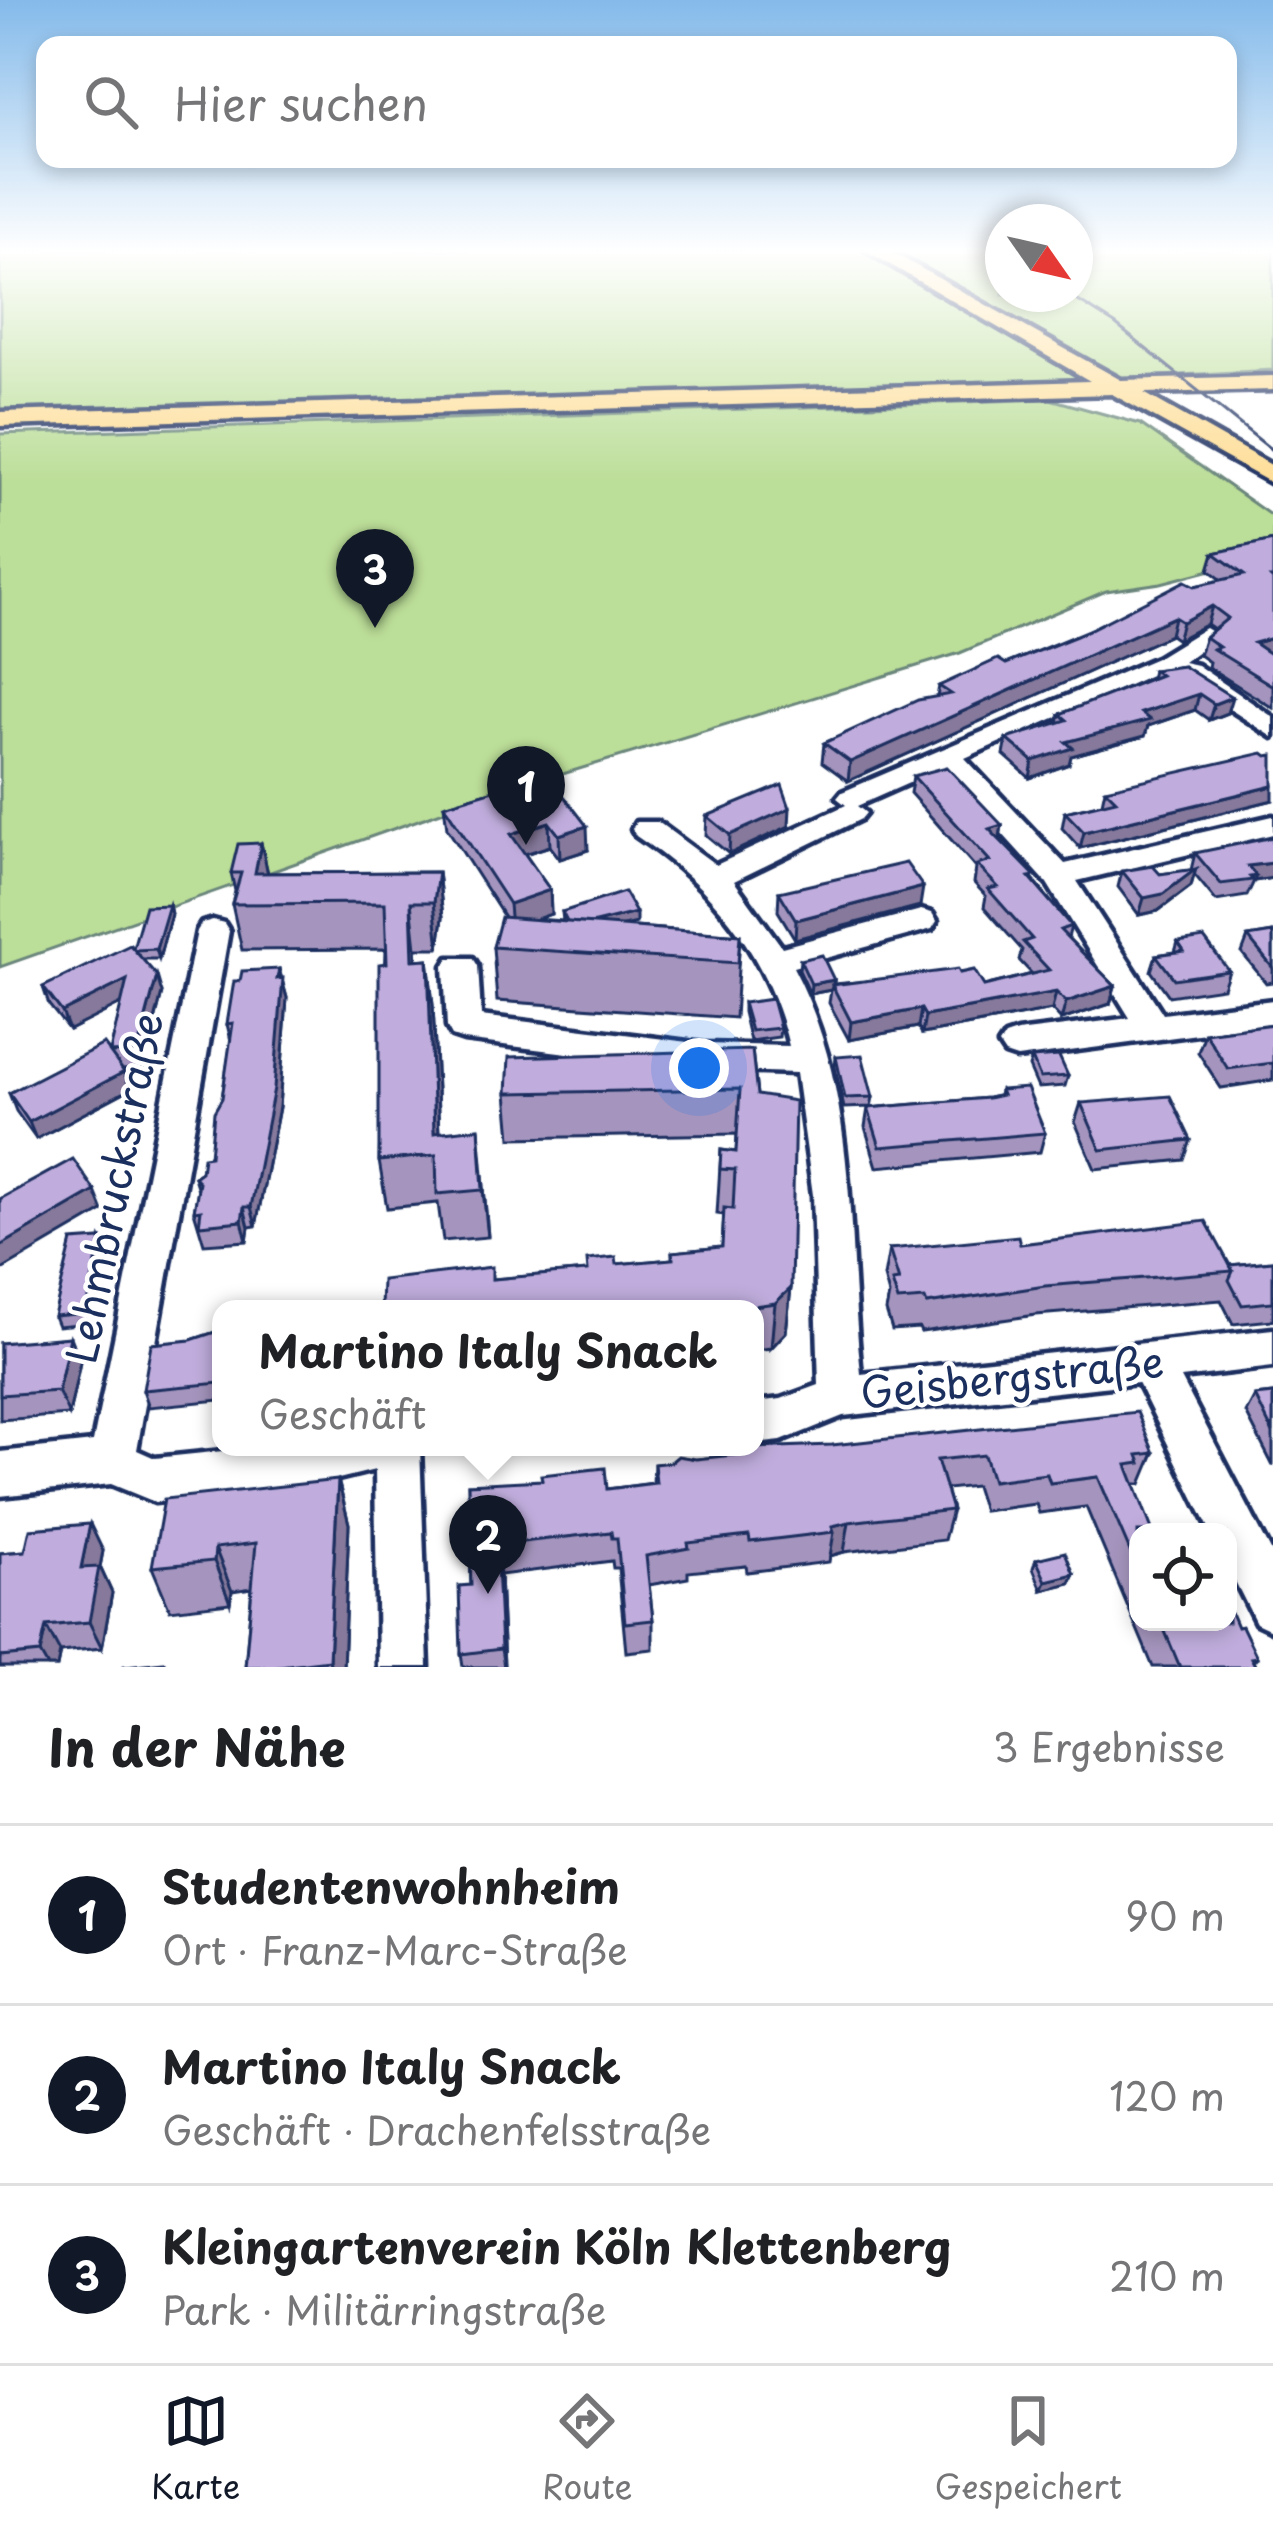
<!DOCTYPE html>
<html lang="de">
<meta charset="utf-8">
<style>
:root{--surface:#fff;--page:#f2f2f2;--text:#202124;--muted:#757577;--line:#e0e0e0;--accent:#111827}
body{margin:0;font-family:"Playpen Sans",sans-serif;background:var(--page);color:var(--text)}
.controls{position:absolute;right:36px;bottom:36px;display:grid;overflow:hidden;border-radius:24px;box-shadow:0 6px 18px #0003}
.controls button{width:108px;height:108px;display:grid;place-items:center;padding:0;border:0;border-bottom:3px solid var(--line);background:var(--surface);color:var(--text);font:60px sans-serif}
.compass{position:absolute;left:985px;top:204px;width:108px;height:108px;border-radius:50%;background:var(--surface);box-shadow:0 6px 18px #0003;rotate:124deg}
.you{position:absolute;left:699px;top:1068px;width:42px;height:42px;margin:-30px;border:9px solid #fff;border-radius:50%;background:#1a73e8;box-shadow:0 0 0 18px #1a73e833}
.badge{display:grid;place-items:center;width:78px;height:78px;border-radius:50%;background:var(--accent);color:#fff;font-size:39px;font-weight:700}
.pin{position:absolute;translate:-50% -99px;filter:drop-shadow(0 3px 6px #0008)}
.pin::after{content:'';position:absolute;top:63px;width:42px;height:36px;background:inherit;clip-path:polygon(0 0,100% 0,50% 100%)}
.popup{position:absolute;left:212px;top:1300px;width:552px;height:156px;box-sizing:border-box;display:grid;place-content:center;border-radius:24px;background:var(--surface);filter:drop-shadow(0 3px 9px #0005);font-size:39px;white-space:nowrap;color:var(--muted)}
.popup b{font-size:45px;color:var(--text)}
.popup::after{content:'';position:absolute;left:50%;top:100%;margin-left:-24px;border:24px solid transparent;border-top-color:var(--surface)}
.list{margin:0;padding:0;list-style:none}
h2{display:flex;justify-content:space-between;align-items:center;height:156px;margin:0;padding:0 48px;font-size:51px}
h2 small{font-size:39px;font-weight:400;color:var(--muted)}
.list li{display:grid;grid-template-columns:78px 1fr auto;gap:36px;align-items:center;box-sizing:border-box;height:180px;padding:0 48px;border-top:3px solid var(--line)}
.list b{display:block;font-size:45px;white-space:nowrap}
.list p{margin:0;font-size:39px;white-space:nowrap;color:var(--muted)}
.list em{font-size:39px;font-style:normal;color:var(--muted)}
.icon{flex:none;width:66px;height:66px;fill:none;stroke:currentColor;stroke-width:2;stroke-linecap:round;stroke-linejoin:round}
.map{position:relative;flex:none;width:1273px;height:1667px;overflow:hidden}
.search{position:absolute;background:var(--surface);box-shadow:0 6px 18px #0003;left:36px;right:36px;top:36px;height:132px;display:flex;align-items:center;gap:30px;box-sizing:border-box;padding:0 42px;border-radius:24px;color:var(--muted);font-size:45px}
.sheet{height:696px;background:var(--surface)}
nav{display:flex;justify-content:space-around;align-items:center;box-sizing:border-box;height:168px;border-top:3px solid var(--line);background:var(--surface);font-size:33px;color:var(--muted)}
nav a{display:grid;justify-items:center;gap:6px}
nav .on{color:var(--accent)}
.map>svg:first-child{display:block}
.green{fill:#bbde98;stroke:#6b867b;stroke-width:3}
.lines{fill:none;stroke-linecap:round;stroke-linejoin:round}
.minor-casing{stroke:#1b2f5e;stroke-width:9}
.major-casing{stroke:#1b2f5e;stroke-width:9}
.minor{fill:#fff;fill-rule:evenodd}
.major{fill:#fedd96;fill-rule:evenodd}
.tram{stroke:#1b2f5e;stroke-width:3}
.wall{fill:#a595be;stroke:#1b2f5e;stroke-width:3}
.shaded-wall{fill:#86799b;stroke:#1b2f5e;stroke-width:3}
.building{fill:#c0addd;stroke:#1b2f5e;stroke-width:3}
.labels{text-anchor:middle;stroke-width:9;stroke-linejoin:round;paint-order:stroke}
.near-street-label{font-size:42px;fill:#1b2f5e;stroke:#fff}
</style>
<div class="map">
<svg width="1273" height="1667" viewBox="0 0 1273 1667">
<rect width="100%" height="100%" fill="#fff"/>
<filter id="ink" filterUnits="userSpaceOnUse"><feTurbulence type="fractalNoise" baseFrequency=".00833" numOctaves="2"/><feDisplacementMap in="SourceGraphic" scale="24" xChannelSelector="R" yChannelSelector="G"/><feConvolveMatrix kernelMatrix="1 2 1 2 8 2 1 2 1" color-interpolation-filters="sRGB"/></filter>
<g filter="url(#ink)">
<g class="green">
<path d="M0,250H1003V294H1075V250H1273V370L1030,383L0,411Z"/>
<path d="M1050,399L1140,424L1273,517V554L1161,583L1106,591L960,653L461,805L0,967V434Z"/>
</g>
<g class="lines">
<defs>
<g id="minor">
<path d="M1205,628L1218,636L1183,662L1197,665L1273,717V737L1180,677L1155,673L965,758L1065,864L1273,816V834L1077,881L1163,1014L1273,1000V1024L1017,1058L1005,1054L999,1045L1005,1036L1017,1032L1130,1018L1047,883L943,768L857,806L866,813L861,819L734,881L782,947L921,910L932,913L937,921L932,929L793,967C860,1094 846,1235 861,1374L1273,1329V1367L1181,1378L1273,1555V1631L1256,1623L1228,1567V1532H1211L1138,1383L843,1416L781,1441L755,1444V1402L781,1399L819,1385L813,1195L796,1073L704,1070L464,1040L452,1036L447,1027L444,966L449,958H473L478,966L481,1016L704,1044L789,1046C767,954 714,888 636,836L632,829L636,822H658L716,865L846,805L837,798L842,792L1156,658Z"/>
<path d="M213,920L224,923L229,931L137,1450L155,1458L262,1447H420L428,1667H378L375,1470L310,1486L155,1502L111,1484L0,1496V1452L93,1442L197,931L202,923Z"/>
</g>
<path id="major" d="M865,250H888L1121,380L1273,376V390L1144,393L1273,466V484L1112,394L0,426V412L1090,381Z"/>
</defs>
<use href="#minor" class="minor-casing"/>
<use href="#major" class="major-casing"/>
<use href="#minor" class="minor"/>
<use href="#major" class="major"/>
<path class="tram" d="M1067,294L1115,324L1273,451"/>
</g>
<g class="wall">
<path d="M1273,540V654L1271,655L1273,656V708L1208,667L1209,662L1199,655L1205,637L1214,629L1207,624L1177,640L1170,635L848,781L822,762L824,743L937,697L939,686L1006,664L1195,586L1222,580L1209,570L1214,553Z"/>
<path d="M1183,666L1227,713L1209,720L1195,710L1148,726L1145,736L1071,756L1069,764L1030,778L1004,755L1007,739L1058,723L1060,714L1151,679L1153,670Z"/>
<path d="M547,774L588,850L560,859L550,846L525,854L550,890L551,914L536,919L563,921L562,912L636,923L622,926L740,935L735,1018L497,1001L493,947L504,917L447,828L444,805Z"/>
<path d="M913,776L1002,825L1000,839L1071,926L1068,938L1115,986L1110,1004L1061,1020L1052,1010L922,1034L918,1027L849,1040L829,1003L831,990L810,994L799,970L800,960L834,980V984L960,973L984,986L1032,974L1019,960L1022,950L984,907L986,896L974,883L976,868L910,793Z"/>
<path d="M1105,789L1273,800L1080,848L1062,828L1065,812L1102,803Z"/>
<path d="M707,816L789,826L729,854L706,835Z"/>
<path d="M261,843L268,873L438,872L443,917L439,948H416L417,960L428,959L433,1005L439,1132L483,1175L488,1237L443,1241L438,1203L387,1208L379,1161L386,949L242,950L232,904L235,891L231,873Z"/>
<path d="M1195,853L1273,878L1254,881L1247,896L1216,901L1194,874L1191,886L1158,911L1139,915L1118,887L1122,871L1160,874L1191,870Z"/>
<path d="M779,892L920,906L795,939L778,911Z"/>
<path d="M169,905L171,914L159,959H143L162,993L143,1069L123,1070L130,1089L36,1139L16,1111L9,1093L110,1052L122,1003L69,1030L49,1005L43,987L133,948Z"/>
<path d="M1273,933V982L1266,983L1242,953L1248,937Z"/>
<path d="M1178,942L1229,971L1223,988L1169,996L1151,971L1156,955L1175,952Z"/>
<path d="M279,969L287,998L279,1107L256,1226L249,1227L247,1241L204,1244L194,1211L198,1190L194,1177L201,1172L210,1156L222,1098L231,1041L227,1024L240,981Z"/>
<path d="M743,1003L780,1028L779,1037L750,1041L743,1012Z"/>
<path d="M1273,1024V1080L1221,1088L1198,1052L1205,1033Z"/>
<path d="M752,1050L757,1095L791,1288L786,1332L771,1348L755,1350V1309H381L493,1279L588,1271L617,1264L672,1259V1252L722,1247L724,1215L717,1214L721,1150L736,1152L737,1134L511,1138L507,1093Z"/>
<path d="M836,1057L873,1097L871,1107L844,1108L835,1067Z"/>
<path d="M1032,1058L1068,1076L1065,1086L1038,1088L1029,1067Z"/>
<path d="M1000,1090L1045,1133L1040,1152L877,1167L865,1127L868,1108L988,1098L999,1096Z"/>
<path d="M1081,1103L1191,1140L1184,1160L1095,1169L1075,1122Z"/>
<path d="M1020,1244L1230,1265L1273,1261V1320L1233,1324L1221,1300L1036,1315L921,1332L919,1328L892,1330L886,1311L889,1295L884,1277L889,1249Z"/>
<path d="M105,1249L89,1323L58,1326L54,1316Z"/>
<path d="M221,1330V1400L149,1407L143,1390L191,1340Z"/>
<path d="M0,1343L80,1362L69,1415L0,1420Z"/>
<path d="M1273,1394V1466L1246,1413L1255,1396Z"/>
<path d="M752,1448L1154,1453L1141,1484H1135L1138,1532V1622H1228L1237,1627L1257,1657L1253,1662L1256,1667H1153L1086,1507L1039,1513L1036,1504L983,1511L975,1486L946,1489L952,1510L944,1540L844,1552L830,1556L829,1562L747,1572L746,1566L688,1572V1578L649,1585L653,1620V1649L626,1652L618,1568H613L612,1561L500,1575L504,1667H463L461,1654L471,1585L468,1484L607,1489L653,1483L654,1464L752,1453Z"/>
<path d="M338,1480L349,1524L343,1667H245L252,1588L232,1591L230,1603L170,1610L152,1567Z"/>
<path d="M25,1551H103L100,1567L112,1593L102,1648L60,1652L57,1667H0V1553Z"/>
<path d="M1036,1559L1074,1574L1070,1583L1042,1590L1033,1568Z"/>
</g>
<g class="shaded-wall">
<path d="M1212,606L1207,624L1177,640L1182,622Z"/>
<path d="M1174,617L1170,635L848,781L850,762Z"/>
<path d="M1273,638V654L1248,661L1254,643Z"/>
<path d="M1199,694L1195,710L1148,726L1145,736L1071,756L1069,764L1030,778L1033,761L1066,742L1141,713Z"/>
<path d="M1232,697L1227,713L1209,720L1214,704Z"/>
<path d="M1273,786V800L1080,848L1084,832Z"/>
<path d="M790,808L789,826L729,854L730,835Z"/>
<path d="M549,822L550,846L512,858L511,834Z"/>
<path d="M1002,825L999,842L989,829Z"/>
<path d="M587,826L588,850L560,859L559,835Z"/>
<path d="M261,843L271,888L255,873Z"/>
<path d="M1273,863V878L1254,881L1256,876L1248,866Z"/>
<path d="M1196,869L1191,886L1158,911L1139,915L1144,898Z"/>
<path d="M438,872L443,917L439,948L434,902Z"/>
<path d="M923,887L920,906L795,939L796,920Z"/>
<path d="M550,890L551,914L511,928L509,904Z"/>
<path d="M411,902L416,948L419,1007L413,960Z"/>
<path d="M169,905L171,914L159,959L156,949Z"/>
<path d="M636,913V923L571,938L570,929Z"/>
<path d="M428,959L433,1005L441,1180L434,1133Z"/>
<path d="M279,969L287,998L279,1107L256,1226L251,1207Z"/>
<path d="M157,976L162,993L143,1069L137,1052Z"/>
<path d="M127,980L133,998L69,1030L62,1012Z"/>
<path d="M834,980L831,990L810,994L811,984Z"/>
<path d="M1115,986L1110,1004L1061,1020L1066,1002Z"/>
<path d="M1056,992L1052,1010L922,1034L925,1016Z"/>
<path d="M921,1009L918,1027L849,1040L851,1022Z"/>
<path d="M124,1072L130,1089L36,1139L29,1122Z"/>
<path d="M479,1128L483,1175L488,1237L483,1190Z"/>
<path d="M95,1191L103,1211L0,1271V1246Z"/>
<path d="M244,1207L249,1227L247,1241L242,1221Z"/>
<path d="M101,1239L105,1249L89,1323L85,1313Z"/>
<path d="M791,1288L786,1332L771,1348L775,1303Z"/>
<path d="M70,1337L80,1362L69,1415L58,1391Z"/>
<path d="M338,1480L349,1524L343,1667H331L329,1660Z"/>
<path d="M849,1522L844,1552L830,1556L834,1532L832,1526Z"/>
<path d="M90,1524L103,1551L100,1567L112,1593L102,1648L89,1622L81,1568Z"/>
<path d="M496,1545L500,1575L504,1667L501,1649Z"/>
<path d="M215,1548L232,1591L230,1603L214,1561Z"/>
<path d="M1074,1574L1070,1583L1042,1590L1046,1581Z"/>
<path d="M46,1626L60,1652L57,1667H48L40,1653Z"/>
</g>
<g class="building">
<path d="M1273,540V578H1271L1273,580V638L1254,643L1273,656V686L1213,649L1219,647L1205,637L1228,618L1212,606L1182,622L1174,617L850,762L824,743L918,700L951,694L939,686L998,659L1006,664L1077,636L1185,581L1195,586L1244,575L1214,553Z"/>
<path d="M1183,666L1232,697L1214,704L1199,694L1141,713L1150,720L1066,742L1073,748L1033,761L1007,739L1067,720L1060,714L1160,675L1153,670Z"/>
<path d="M1263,753L1267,756L1273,755V786L1084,832L1065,812L1116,800L1105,789Z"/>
<path d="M947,767L1002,825L989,829L1035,876L1029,877L1071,926L1060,930L1115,986L1066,1002L1056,992L925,1016L921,1009L851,1022L832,985L958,969L960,973L974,970L984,986L1049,970L1023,942L1032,939L988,889L998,887L977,865L990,861L913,776Z"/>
<path d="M547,774L587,826L559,835L549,822L511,834L550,890L509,904L444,805Z"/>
<path d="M782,785L790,808L730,835L707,816Z"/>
<path d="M1273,837V863L1248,866L1256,876L1250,877L1253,880L1221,884L1195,853Z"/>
<path d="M261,843L255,873L438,872L434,902H411L413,960L428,959L434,1133L479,1128L483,1190L437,1194L436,1155L379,1161V964L387,963L385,903L232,904L241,873H231L238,844Z"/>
<path d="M906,863L923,887L796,920L779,892Z"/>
<path d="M1153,866L1160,874L1196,869L1163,894L1144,898L1122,871Z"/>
<path d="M624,892L636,913L591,924L567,922L562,912Z"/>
<path d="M169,905L156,949L135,950L133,948L145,906Z"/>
<path d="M501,917L740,935L738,963L493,947Z"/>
<path d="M1273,933V967H1272L1248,937Z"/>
<path d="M1204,938L1229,971L1174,979L1156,955L1184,951L1178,942Z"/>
<path d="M130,945L157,976L137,1052L110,1053L124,1072L29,1122L9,1093L104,1044L110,1052L127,980L62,1012L43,987Z"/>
<path d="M822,955L834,980L811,984L800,960Z"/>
<path d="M279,969L277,979L283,978L274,1088L251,1207H244L242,1221L199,1225L201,1210L194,1211L199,1182L194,1177L201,1172L203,1157L210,1156L214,1112L222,1098L233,1023L227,1024L234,981H240L242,971Z"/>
<path d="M772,999L780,1028L751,1031L743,1003Z"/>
<path d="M1273,1024V1063L1228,1069L1205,1033Z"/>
<path d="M752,1050L757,1095L795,1101L791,1288L775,1303L733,1309H381L382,1280L492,1267V1279L588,1271L587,1260L616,1257L617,1264L673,1259L672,1252L722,1247L724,1208L733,1209L735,1170L720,1169L721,1150L736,1152L740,1089L507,1093L509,1057Z"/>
<path d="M862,1055L873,1097L845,1098L836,1057Z"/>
<path d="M1059,1056L1068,1076L1040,1078L1032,1058Z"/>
<path d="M1027,1088L1045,1133L880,1147L868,1108L988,1098L1002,1095L1000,1090Z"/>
<path d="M1170,1096L1191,1140L1101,1150L1081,1103Z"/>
<path d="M73,1159L95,1191L0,1246V1199Z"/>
<path d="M1206,1221L1233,1271L1045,1286L927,1304L925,1299L898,1301L892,1282L899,1281L889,1249L1018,1236L1020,1244Z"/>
<path d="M101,1239L85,1313L54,1316L72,1241Z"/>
<path d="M1273,1261V1302L1242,1305L1229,1280L1233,1271L1230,1265Z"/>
<path d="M221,1330V1383L143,1390L151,1344L191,1340Z"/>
<path d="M70,1337L58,1391L0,1395V1343Z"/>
<path d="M1273,1394V1433L1255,1396Z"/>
<path d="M1137,1412L1154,1453L1138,1455L1141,1463L1127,1465L1153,1532H1138V1570L1098,1477L1050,1483L1047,1474L992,1481L984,1455L937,1460L952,1510L849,1522L832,1526L834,1532L750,1542L749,1536L688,1543L689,1548L646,1556L653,1620L625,1623L617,1538H612L611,1532L496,1545L501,1649L461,1654L459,1586L471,1585L468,1484L542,1480L541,1475L605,1468L607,1489L656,1483L654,1464L671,1462L678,1456L696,1459L753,1453L752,1448L832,1445Z"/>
<path d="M338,1480L329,1660L271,1667H245L256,1543L215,1548L214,1561L152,1567L164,1499Z"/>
<path d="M90,1524L81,1568L99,1567L89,1622L46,1626L40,1653L0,1657V1553L25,1551L30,1529Z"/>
<path d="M1065,1552L1074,1574L1046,1581L1036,1559Z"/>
<path d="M1228,1606L1237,1627L1242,1626L1257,1657L1251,1658L1256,1667H1180L1161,1622H1228Z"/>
<path d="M164,1662L163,1667H124V1666Z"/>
</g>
</g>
<linearGradient id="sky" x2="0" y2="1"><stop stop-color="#84baea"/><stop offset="0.52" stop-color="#fff"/><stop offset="1" stop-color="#fff" stop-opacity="0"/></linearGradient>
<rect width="1273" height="483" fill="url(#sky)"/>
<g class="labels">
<g class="near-street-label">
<text transform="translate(115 1188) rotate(-79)" y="15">Lehmbruckstraße</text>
<text transform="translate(1012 1378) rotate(-6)" y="15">Geisbergstraße</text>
</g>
</g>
</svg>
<div class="controls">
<button><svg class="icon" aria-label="locate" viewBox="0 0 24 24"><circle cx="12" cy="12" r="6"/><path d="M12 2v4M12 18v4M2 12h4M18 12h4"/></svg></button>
</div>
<svg class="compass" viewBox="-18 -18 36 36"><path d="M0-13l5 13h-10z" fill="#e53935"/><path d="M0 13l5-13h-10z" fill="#757577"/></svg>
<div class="you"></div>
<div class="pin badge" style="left:526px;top:845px">1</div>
<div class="pin badge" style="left:488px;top:1594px">2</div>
<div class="popup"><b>Martino Italy Snack</b>Geschäft</div>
<div class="pin badge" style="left:375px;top:628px">3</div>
<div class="search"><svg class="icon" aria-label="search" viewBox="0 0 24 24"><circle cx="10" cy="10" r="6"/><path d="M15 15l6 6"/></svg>Hier suchen</div>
</div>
<section class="sheet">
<h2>In der Nähe<small>3 Ergebnisse</small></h2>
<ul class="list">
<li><span class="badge">1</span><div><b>Studentenwohnheim</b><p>Ort · Franz-Marc-Straße</p></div><em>90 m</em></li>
<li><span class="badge">2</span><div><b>Martino Italy Snack</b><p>Geschäft · Drachenfelsstraße</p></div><em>120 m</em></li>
<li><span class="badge">3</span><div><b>Kleingartenverein Köln Klettenberg</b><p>Park · Militärringstraße</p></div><em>210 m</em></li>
</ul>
</section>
<nav>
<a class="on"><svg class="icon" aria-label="map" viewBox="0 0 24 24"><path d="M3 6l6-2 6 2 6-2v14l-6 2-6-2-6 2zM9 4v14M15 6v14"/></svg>Karte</a>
<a><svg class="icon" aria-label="directions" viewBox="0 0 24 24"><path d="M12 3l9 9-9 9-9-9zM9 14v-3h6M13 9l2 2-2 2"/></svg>Route</a>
<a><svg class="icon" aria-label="saved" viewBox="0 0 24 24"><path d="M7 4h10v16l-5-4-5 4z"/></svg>Gespeichert</a>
</nav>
